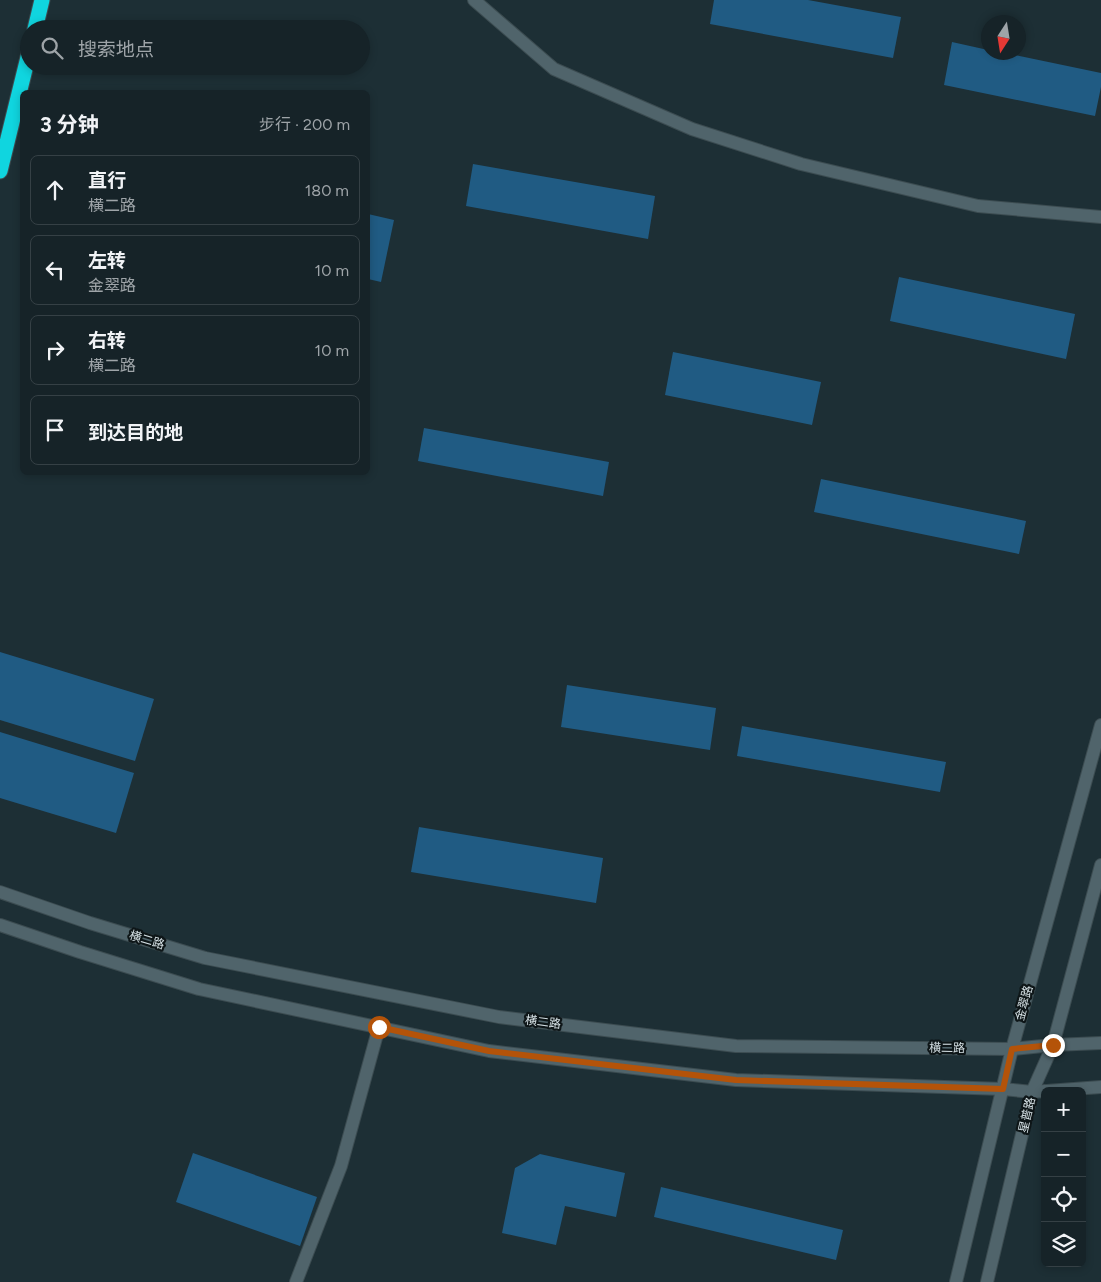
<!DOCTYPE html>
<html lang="zh">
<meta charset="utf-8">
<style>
:root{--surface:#162328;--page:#1f2b30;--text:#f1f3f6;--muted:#9ea4a8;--line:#354045}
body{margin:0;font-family:Figtree,"Noto Sans SC",sans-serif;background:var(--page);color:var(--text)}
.controls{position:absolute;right:15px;bottom:15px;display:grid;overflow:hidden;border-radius:8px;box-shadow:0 2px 8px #0003}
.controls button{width:45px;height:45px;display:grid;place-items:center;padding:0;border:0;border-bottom:1px solid var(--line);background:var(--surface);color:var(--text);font:25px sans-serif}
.compass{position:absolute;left:981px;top:15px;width:45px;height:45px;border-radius:50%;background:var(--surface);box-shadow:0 2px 8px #0003;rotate:192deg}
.stop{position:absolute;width:15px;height:15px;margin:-11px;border:4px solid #b45309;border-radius:50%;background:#fff}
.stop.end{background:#b45309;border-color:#fff;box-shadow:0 1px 5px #0008}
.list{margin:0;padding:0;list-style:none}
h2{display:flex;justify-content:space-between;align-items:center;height:65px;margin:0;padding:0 20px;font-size:21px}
h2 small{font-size:16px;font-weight:400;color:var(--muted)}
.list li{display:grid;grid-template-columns:32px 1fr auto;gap:15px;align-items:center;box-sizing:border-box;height:70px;margin:0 10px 10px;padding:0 10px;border:1px solid var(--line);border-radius:8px}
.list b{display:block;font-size:19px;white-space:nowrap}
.list p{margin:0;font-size:16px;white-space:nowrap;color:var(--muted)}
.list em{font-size:16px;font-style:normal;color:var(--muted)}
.icon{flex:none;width:28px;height:28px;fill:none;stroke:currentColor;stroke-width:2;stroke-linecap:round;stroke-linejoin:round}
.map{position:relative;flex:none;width:1101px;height:1282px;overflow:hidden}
.search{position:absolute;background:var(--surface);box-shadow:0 2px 8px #0003;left:20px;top:20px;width:350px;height:55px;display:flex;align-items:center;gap:12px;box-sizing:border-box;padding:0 18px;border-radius:28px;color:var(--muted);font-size:19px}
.panel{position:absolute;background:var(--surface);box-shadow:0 2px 8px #0003;left:20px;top:90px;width:350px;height:385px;border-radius:8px}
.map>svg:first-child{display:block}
.building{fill:#205b83}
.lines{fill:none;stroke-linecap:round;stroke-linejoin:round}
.street-casing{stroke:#3c4c51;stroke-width:14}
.secondary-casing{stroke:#3c4c51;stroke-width:14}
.highway-casing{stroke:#3c4c51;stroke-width:17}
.street{stroke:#50646b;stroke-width:12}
.secondary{stroke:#50646b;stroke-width:12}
.highway{stroke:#10d5df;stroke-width:15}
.route{stroke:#b45309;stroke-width:6}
.labels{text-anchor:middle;stroke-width:4.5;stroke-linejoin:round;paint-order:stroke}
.street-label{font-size:12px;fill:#d6e1e5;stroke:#0e1618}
</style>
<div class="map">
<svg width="1101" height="1282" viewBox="0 0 1101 1282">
<rect width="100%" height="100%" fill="#1d2f35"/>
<g class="building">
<path d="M714,0H808L901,17L893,58L710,24Z"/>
<path d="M952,42L988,50V52H1001L1101,73V87L1095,116L944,85Z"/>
<path d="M473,164L655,196L648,239L466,206Z"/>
<path d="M368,214L394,220L381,282L368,279Z"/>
<path d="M899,277L1075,314L1066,359L890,321Z"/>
<path d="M673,352L821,382L812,425L665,395Z"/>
<path d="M424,428L609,462L603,496L418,461Z"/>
<path d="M821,479L1026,521L1019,554L814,512Z"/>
<path d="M0,652L154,699L135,761L0,720Z"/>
<path d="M567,685L716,708L710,750L561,727Z"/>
<path d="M742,726L946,762L940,792L737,756Z"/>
<path d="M0,732L134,773L116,833L0,798Z"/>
<path d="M419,827L603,858L596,903L411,872Z"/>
<path d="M193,1153L317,1197L300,1246L176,1202Z"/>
<path d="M540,1154L625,1173L616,1217L565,1206L556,1245L502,1233L515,1168Z"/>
<path d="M661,1187L843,1230L836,1260L654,1217Z"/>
</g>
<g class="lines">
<defs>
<g id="street">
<path d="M474,0L554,69L692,129L801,164L978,206L1101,217"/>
<path d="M296,1282L341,1166L379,1027"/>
</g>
<g id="secondary">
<path d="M0,892L90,923L205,958L499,1017L736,1046L1012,1049L1053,1045L1101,1043"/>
<path d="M0,925L80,952L199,989L489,1051L736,1080L1003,1089L1032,1092L1045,1091"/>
<path d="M1047,1091L1101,1087"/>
<path d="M956,1282L1012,1049L1101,725"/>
<path d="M987,1282L1032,1092L1053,1045L1101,865"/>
</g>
<g id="highway">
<path d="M35,29L42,0"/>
<path d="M0,171L29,53"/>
</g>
</defs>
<use href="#street" class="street-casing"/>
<use href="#secondary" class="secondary-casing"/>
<use href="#highway" class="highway-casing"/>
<use href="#street" class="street"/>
<use href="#secondary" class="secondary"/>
<use href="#highway" class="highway"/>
</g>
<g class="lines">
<path class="route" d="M379,1027L489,1051L736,1080L1003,1089L1012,1049L1053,1045"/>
</g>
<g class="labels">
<g class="street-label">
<text transform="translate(147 940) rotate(17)" y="4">横二路</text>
<text transform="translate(1024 1003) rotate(-75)" y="4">金翠路</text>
<text transform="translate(543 1022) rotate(7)" y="4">横二路</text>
<text transform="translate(947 1048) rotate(1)" y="4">横二路</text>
<text transform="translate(1027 1115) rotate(-77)" y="4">星普路</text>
</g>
</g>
</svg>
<div class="controls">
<button>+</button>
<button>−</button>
<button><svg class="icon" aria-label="locate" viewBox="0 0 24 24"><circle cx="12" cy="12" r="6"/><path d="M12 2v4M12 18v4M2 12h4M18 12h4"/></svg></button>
<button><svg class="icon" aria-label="layers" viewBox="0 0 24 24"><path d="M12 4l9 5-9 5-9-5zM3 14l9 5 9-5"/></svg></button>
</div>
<svg class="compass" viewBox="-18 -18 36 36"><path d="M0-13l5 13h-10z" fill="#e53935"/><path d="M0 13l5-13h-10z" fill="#9ea4a8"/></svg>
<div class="stop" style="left:379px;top:1027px"></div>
<div class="stop end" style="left:1053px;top:1045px"></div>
<div class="search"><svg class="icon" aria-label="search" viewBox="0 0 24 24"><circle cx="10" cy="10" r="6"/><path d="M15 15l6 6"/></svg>搜索地点</div>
<section class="panel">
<h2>3 分钟<small>步行 · 200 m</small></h2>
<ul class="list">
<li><svg class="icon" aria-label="ahead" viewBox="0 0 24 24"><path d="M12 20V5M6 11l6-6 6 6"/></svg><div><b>直行</b><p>横二路</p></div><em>180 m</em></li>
<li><svg class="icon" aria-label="left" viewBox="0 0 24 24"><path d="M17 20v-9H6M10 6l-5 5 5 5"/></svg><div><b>左转</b><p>金翠路</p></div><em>10 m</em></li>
<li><svg class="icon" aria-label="right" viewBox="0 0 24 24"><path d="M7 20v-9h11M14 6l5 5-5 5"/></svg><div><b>右转</b><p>横二路</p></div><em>10 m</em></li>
<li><svg class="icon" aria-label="arrive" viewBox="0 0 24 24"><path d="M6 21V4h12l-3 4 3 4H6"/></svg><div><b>到达目的地</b></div></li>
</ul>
</section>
</div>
